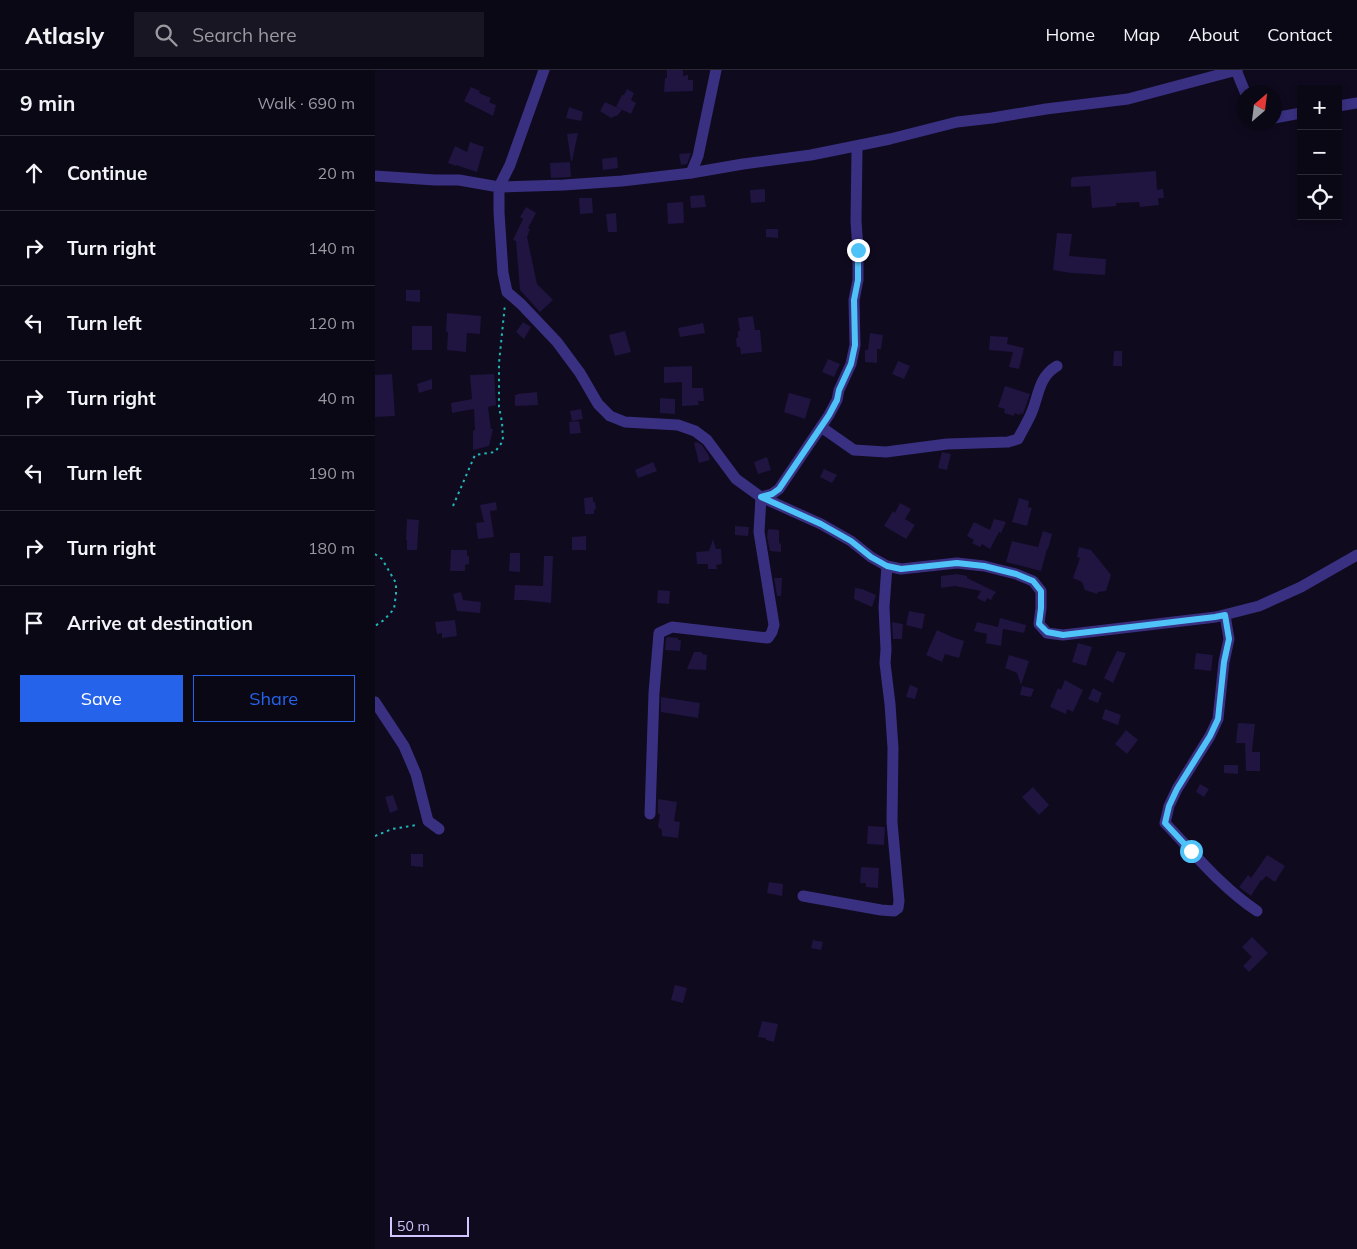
<!DOCTYPE html>
<meta charset="utf-8">
<style>
:root{--surface:#0b0816;--page:#191623;--text:#f1f3f6;--muted:#9a9aa1;--line:#2b2935;--accent:#2563eb}
body{margin:0;font-family:Mulish,sans-serif;background:var(--page);color:var(--text)}
.controls{position:absolute;right:15px;top:15px;display:grid;overflow:hidden;border-radius:0px;box-shadow:0 2px 8px #0003}
.controls button{width:45px;height:45px;display:grid;place-items:center;padding:0;border:0;border-bottom:1px solid var(--line);background:var(--surface);color:var(--text);font:25px sans-serif}
.compass{position:absolute;left:862px;top:15px;width:45px;height:45px;border-radius:50%;background:var(--surface);box-shadow:0 2px 8px #0003;rotate:28deg}
.scale{position:absolute;left:15px;bottom:12px;width:79px;box-sizing:border-box;padding-left:5px;border:2px solid #d1c6ff;border-top:0;font-size:14px;line-height:18px;white-space:nowrap;color:#d1c6ff;-webkit-text-stroke:4px #0f0a1e;paint-order:stroke}
.stop{position:absolute;width:15px;height:15px;margin:-11px;border:4px solid #4fc3f7;border-radius:50%;background:#fff}
.stop.end{background:#4fc3f7;border-color:#fff;box-shadow:0 1px 5px #0008}
.list{margin:0;padding:0;list-style:none}
h2{display:flex;justify-content:space-between;align-items:center;height:65px;margin:0;padding:0 20px;font-size:21px}
h2 small{font-size:16px;font-weight:400;color:var(--muted)}
.list li{display:grid;grid-template-columns:32px 1fr auto;gap:15px;align-items:center;box-sizing:border-box;height:75px;padding:0 20px;border-top:1px solid var(--line)}
.list b{display:block;font-size:19px;white-space:nowrap}
.list em{font-size:16px;font-style:normal;color:var(--muted)}
.actions{display:flex;gap:10px;padding:15px 20px}
.actions a{flex:1;padding:11px 0;border:1px solid var(--accent);border-radius:0px;text-align:center;font-size:18px;color:var(--accent)}
.actions .main{background:var(--accent);color:#fff}
.icon{flex:none;width:28px;height:28px;fill:none;stroke:currentColor;stroke-width:2;stroke-linecap:round;stroke-linejoin:round}
.map{position:relative;flex:none;width:982px;height:1179px;overflow:hidden}
header{display:flex;align-items:center;gap:30px;box-sizing:border-box;height:70px;padding:0 25px;background:var(--surface);border-bottom:1px solid var(--line)}
header strong{font-size:24px}
nav{display:flex;gap:28px;margin-inline-start:auto;font-size:18px}
.search{width:350px;height:45px;background:var(--page);display:flex;align-items:center;gap:12px;box-sizing:border-box;padding:0 18px;border-radius:0px;color:var(--muted);font-size:19px}
main{display:flex}
aside{flex:1;background:var(--surface)}
.map>svg:first-child{display:block}
.building{fill:#201440}
.lines{fill:none;stroke-linecap:round;stroke-linejoin:round}
.path{stroke:#21b6b8;stroke-width:2;stroke-dasharray:2.5 4;stroke-linecap:butt}
.minor{stroke:#393081;stroke-width:11}
.route{stroke:#4fc3f7;stroke-width:6}
</style>
<header>
<strong>Atlasly</strong>
<div class="search"><svg class="icon" aria-label="search" viewBox="0 0 24 24"><circle cx="10" cy="10" r="6"/><path d="M15 15l6 6"/></svg>Search here</div>
<nav><a>Home</a><a>Map</a><a>About</a><a>Contact</a></nav>
</header>
<main>
<aside>
<h2>9 min<small>Walk · 690 m</small></h2>
<ul class="list">
<li><svg class="icon" aria-label="ahead" viewBox="0 0 24 24"><path d="M12 20V5M6 11l6-6 6 6"/></svg><div><b>Continue</b></div><em>20 m</em></li>
<li><svg class="icon" aria-label="right" viewBox="0 0 24 24"><path d="M7 20v-9h11M14 6l5 5-5 5"/></svg><div><b>Turn right</b></div><em>140 m</em></li>
<li><svg class="icon" aria-label="left" viewBox="0 0 24 24"><path d="M17 20v-9H6M10 6l-5 5 5 5"/></svg><div><b>Turn left</b></div><em>120 m</em></li>
<li><svg class="icon" aria-label="right" viewBox="0 0 24 24"><path d="M7 20v-9h11M14 6l5 5-5 5"/></svg><div><b>Turn right</b></div><em>40 m</em></li>
<li><svg class="icon" aria-label="left" viewBox="0 0 24 24"><path d="M17 20v-9H6M10 6l-5 5 5 5"/></svg><div><b>Turn left</b></div><em>190 m</em></li>
<li><svg class="icon" aria-label="right" viewBox="0 0 24 24"><path d="M7 20v-9h11M14 6l5 5-5 5"/></svg><div><b>Turn right</b></div><em>180 m</em></li>
<li><svg class="icon" aria-label="arrive" viewBox="0 0 24 24"><path d="M6 21V4h12l-3 4 3 4H6"/></svg><div><b>Arrive at destination</b></div></li>
</ul>
<div class="actions"><a class="main">Save</a><a>Share</a></div>
</aside>
<div class="map">
<svg width="982" height="1179" viewBox="0 0 982 1179">
<rect width="100%" height="100%" fill="#0f0a1e"/>
<g class="building">
<path d="M292,0H308V6L313,5V10H318V21L289,22L290,8H292Z"/>
<path d="M96,17L105,21L104,23L116,28L114,32L121,35L118,46L89,31Z"/>
<path d="M252,19L259,23L256,30L261,33L256,44L241,37L247,25H249Z"/>
<path d="M230,32L247,40L243,45L236,48L225,41Z"/>
<path d="M194,37L208,42L206,51L191,48Z"/>
<path d="M203,63L197,91H196L192,64Z"/>
<path d="M95,72L109,77L102,102L81,95V96L73,93L80,76L92,82Z"/>
<path d="M316,83L312,94L306,95L304,84Z"/>
<path d="M242,87L243,98L228,100L227,89Z"/>
<path d="M195,92L196,107L176,108L175,93Z"/>
<path d="M781,101L782,120L788,119L789,128H783L784,135L765,137L764,132L741,133V136L717,138L715,116L696,117V109L698,107Z"/>
<path d="M390,119V132L376,133L375,120Z"/>
<path d="M329,125L331,137L316,138L315,126Z"/>
<path d="M204,128H217L218,143L205,144Z"/>
<path d="M308,132L309,153L293,154L292,133Z"/>
<path d="M151,137L161,143L153,158L155,159L152,167L162,214L178,230L165,242L145,220L141,171L138,170L148,149L145,147Z"/>
<path d="M241,143L242,162H233L231,144Z"/>
<path d="M391,159H403V168L391,167Z"/>
<path d="M682,163L697,164L694,186L731,189L730,205L696,203L678,200Z"/>
<path d="M31,220H45V232L31,231Z"/>
<path d="M72,243L106,246L105,264L92,263L91,282L72,280L73,262H71Z"/>
<path d="M378,246L380,260H385L387,282L366,284L365,277H362L361,268H363V261H365L363,248Z"/>
<path d="M148,252L156,257L149,269L141,262Z"/>
<path d="M328,253L330,263L305,267L303,258Z"/>
<rect x="37" y="256" width="20" height="24"/>
<path d="M250,261L256,282L240,286L234,265Z"/>
<path d="M495,263L508,265L506,279H502V293L490,292V280H493Z"/>
<path d="M615,266L633,267L632,274L649,278L644,299L634,297L638,282L614,280Z"/>
<path d="M739,281H747V296H738Z"/>
<path d="M453,289L465,294L459,307L447,302Z"/>
<path d="M523,291L535,296L529,309L517,304Z"/>
<path d="M317,296V318H328L329,331H323L324,335L307,336V312L289,313V297Z"/>
<path d="M17,304L20,346L0,347V305Z"/>
<path d="M119,304L121,335L113,337L116,359H118L114,376L98,380V361L100,360L99,339L77,343L76,333L97,329L95,305Z"/>
<path d="M57,309V319L44,323L42,314Z"/>
<path d="M630,316L655,324L648,344L645,343V345L639,343V346L629,343L630,339L623,337Z"/>
<path d="M162,322L163,335L140,336V325H143L142,324Z"/>
<path d="M414,323L436,329L430,349L409,342Z"/>
<path d="M285,328L300,329V344L285,343Z"/>
<path d="M206,339L208,349L197,351L195,341Z"/>
<path d="M204,351L206,363L195,364L194,352Z"/>
<path d="M322,372L327,375L333,384L335,390L324,393L319,373Z"/>
<path d="M567,382L576,384L572,400L563,398Z"/>
<path d="M392,387L396,400L383,404L379,392Z"/>
<path d="M278,392L282,401L263,408L260,400Z"/>
<path d="M449,399L462,405L457,413L445,407Z"/>
<path d="M218,427V432H220L221,439L219,440V444H210L209,428Z"/>
<path d="M644,428L654,431L653,437L657,438L652,456L637,452Z"/>
<path d="M121,432L122,440L115,441L119,467L103,469L101,453L109,452L105,435Z"/>
<path d="M525,433L536,439L530,449L540,455L531,469L509,456L518,441L520,443Z"/>
<path d="M32,449L44,450L42,480H32V470H31Z"/>
<path d="M619,449L631,452L626,463L624,462L615,479L607,474L605,477L597,473L599,470L592,466L599,452L615,460Z"/>
<path d="M360,456L374,457L373,466L360,465Z"/>
<path d="M393,459L404,460V473L406,474V482L395,481L392,467Z"/>
<path d="M668,461L677,464L673,479H672L666,501L631,492L637,471L663,477Z"/>
<path d="M211,466V480H197V467Z"/>
<path d="M338,469L341,479H346L347,494L341,495L342,499H333V494H322L321,482L334,481Z"/>
<path d="M704,477L716,480L736,505L731,521L723,522L722,524L710,520L707,512L698,508L705,488L702,487Z"/>
<path d="M76,480H92V486H94V494L90,495V501H75Z"/>
<path d="M135,483H145V502L134,501Z"/>
<path d="M169,486H178L176,533L149,530H139L140,515L168,516Z"/>
<path d="M582,504L592,506V508L621,522L620,524H619L616,530L612,528L610,532L602,528L606,521L580,516L566,518V506Z"/>
<path d="M399,508H407L406,526H402Z"/>
<path d="M480,518L487,519L501,525L497,537L479,529Z"/>
<path d="M283,520L295,521L294,534L282,533Z"/>
<path d="M86,522L88,530L106,532L105,543L82,541L78,524Z"/>
<path d="M534,541L550,544L547,559L531,555Z"/>
<path d="M625,548L651,555L649,563L628,559L626,576L611,573L612,564L599,561L602,552L623,557Z"/>
<path d="M80,550L82,566L67,568V563L62,564L60,552Z"/>
<path d="M517,552L528,554L527,569H518Z"/>
<path d="M562,560L577,567L589,571L584,588L570,584L567,592L551,585Z"/>
<path d="M293,567L303,568V570H306L305,581L290,580L291,568Z"/>
<path d="M703,573L717,577L711,596L697,592Z"/>
<path d="M742,581L751,583L738,613L729,608Z"/>
<path d="M319,582H327V584L332,585L331,600L312,599Z"/>
<path d="M821,583L838,585L836,601L819,599Z"/>
<path d="M634,585L654,591L646,615L642,603L630,598Z"/>
<path d="M690,610L708,620L698,642L692,639L691,644L675,637L683,618L686,620Z"/>
<path d="M535,615L543,618L540,629L531,627Z"/>
<path d="M647,616L659,619L656,627L645,625Z"/>
<path d="M718,618L727,623L723,633L713,629Z"/>
<path d="M286,627L325,633L323,648L286,642Z"/>
<path d="M730,639L746,645L743,655L727,649Z"/>
<path d="M863,653L880,654L877,682H885V701H871L870,673H861Z"/>
<path d="M751,660L763,670L752,684L740,674Z"/>
<path d="M849,695H863V704L849,703Z"/>
<path d="M825,714L834,719L829,727L821,722Z"/>
<path d="M658,717L674,735L664,745L647,727Z"/>
<path d="M18,725L23,740L15,743L10,727Z"/>
<path d="M283,729L302,732L299,751L305,752L303,768L287,766V760L283,757L285,744H283Z"/>
<path d="M493,756L510,757L509,775L492,774Z"/>
<path d="M36,784H48V797L36,796Z"/>
<path d="M892,785L910,796L900,812L891,806L887,811L886,810L876,826L864,817L873,805L876,808Z"/>
<path d="M486,797L504,798L503,818L491,817V813H485Z"/>
<path d="M394,812L408,814L407,826L392,823Z"/>
<path d="M877,867L893,883L874,902L868,896L877,887L867,877Z"/>
<path d="M438,870L448,872L446,880L436,878Z"/>
<path d="M300,915L312,918L308,933L296,930Z"/>
<path d="M387,951L403,954L399,972L391,970V968L383,967Z"/>
</g>
<g class="lines">
<g class="path">
<path d="M78,436L100,385L120,382L128,371L127,352L124,337V293L130,234"/>
<path d="M0,484L7,489L21,513V524L19,539L9,550L0,556"/>
<path d="M0,766L17,759L42,755"/>
</g>
<g class="minor">
<path d="M861,0L870,22"/>
<path d="M963,36L982,33"/>
<path d="M899,48L926,43"/>
<path d="M316,103L323,86L341,0"/>
<path d="M0,106L60,110H84L124,117V142L128,203L132,222L146,234L182,272L205,303L223,334L235,346L250,352L303,355L320,361L332,370L361,409L386,427L446,454L476,471L496,487L512,496L526,499L582,493L609,496L641,504L658,511L666,521V538L664,554L672,563L688,565L841,547L884,536L926,517L982,485"/>
<path d="M124,117L189,115L247,111L316,103L368,94L436,85L515,69L582,52L617,48L671,39L753,29L862,0"/>
<path d="M124,117L135,95L169,0"/>
<path d="M446,357L479,380L511,382L572,374L633,372L643,369C647,361 652,353 656,344C664,326 663,307 682,296"/>
<path d="M850,545L854,569L849,592L843,649L835,666L802,719L794,736L790,753C819,783 846,817 882,841"/>
<path d="M0,632L29,676L41,704L53,751L64,759"/>
<path d="M275,744L279,623L284,563L297,557L383,567L393,568L397,562L399,555L384,462L386,427L397,424L404,419L454,345L462,330L464,320L476,294L480,275L479,230L483,210V180L481,151L482,80"/>
<path d="M428,826L506,840L519,841L523,838L524,831L517,752L518,678L515,634L510,593L511,580L509,537L512,496"/>
</g>
</g>
<g class="lines">
<path class="route" d="M483,180V210L479,230L480,275L476,294L464,320L462,330L454,345L404,419L397,424L386,427L446,454L476,471L496,487L512,496L526,499L582,493L609,496L641,504L658,511L666,521V538L664,554L672,562L688,565L840,547L850,545L854,569L849,592L843,649L835,666L802,719L794,736L790,753L816,781"/>
</g>
</svg>
<div class="controls">
<button>+</button>
<button>−</button>
<button><svg class="icon" aria-label="locate" viewBox="0 0 24 24"><circle cx="12" cy="12" r="6"/><path d="M12 2v4M12 18v4M2 12h4M18 12h4"/></svg></button>
</div>
<svg class="compass" viewBox="-18 -18 36 36"><path d="M0-13l5 13h-10z" fill="#e53935"/><path d="M0 13l5-13h-10z" fill="#9a9aa1"/></svg>
<div class="scale">50 m</div>
<div class="stop" style="left:816px;top:781px"></div>
<div class="stop end" style="left:483px;top:180px"></div>
</div>
</main>
